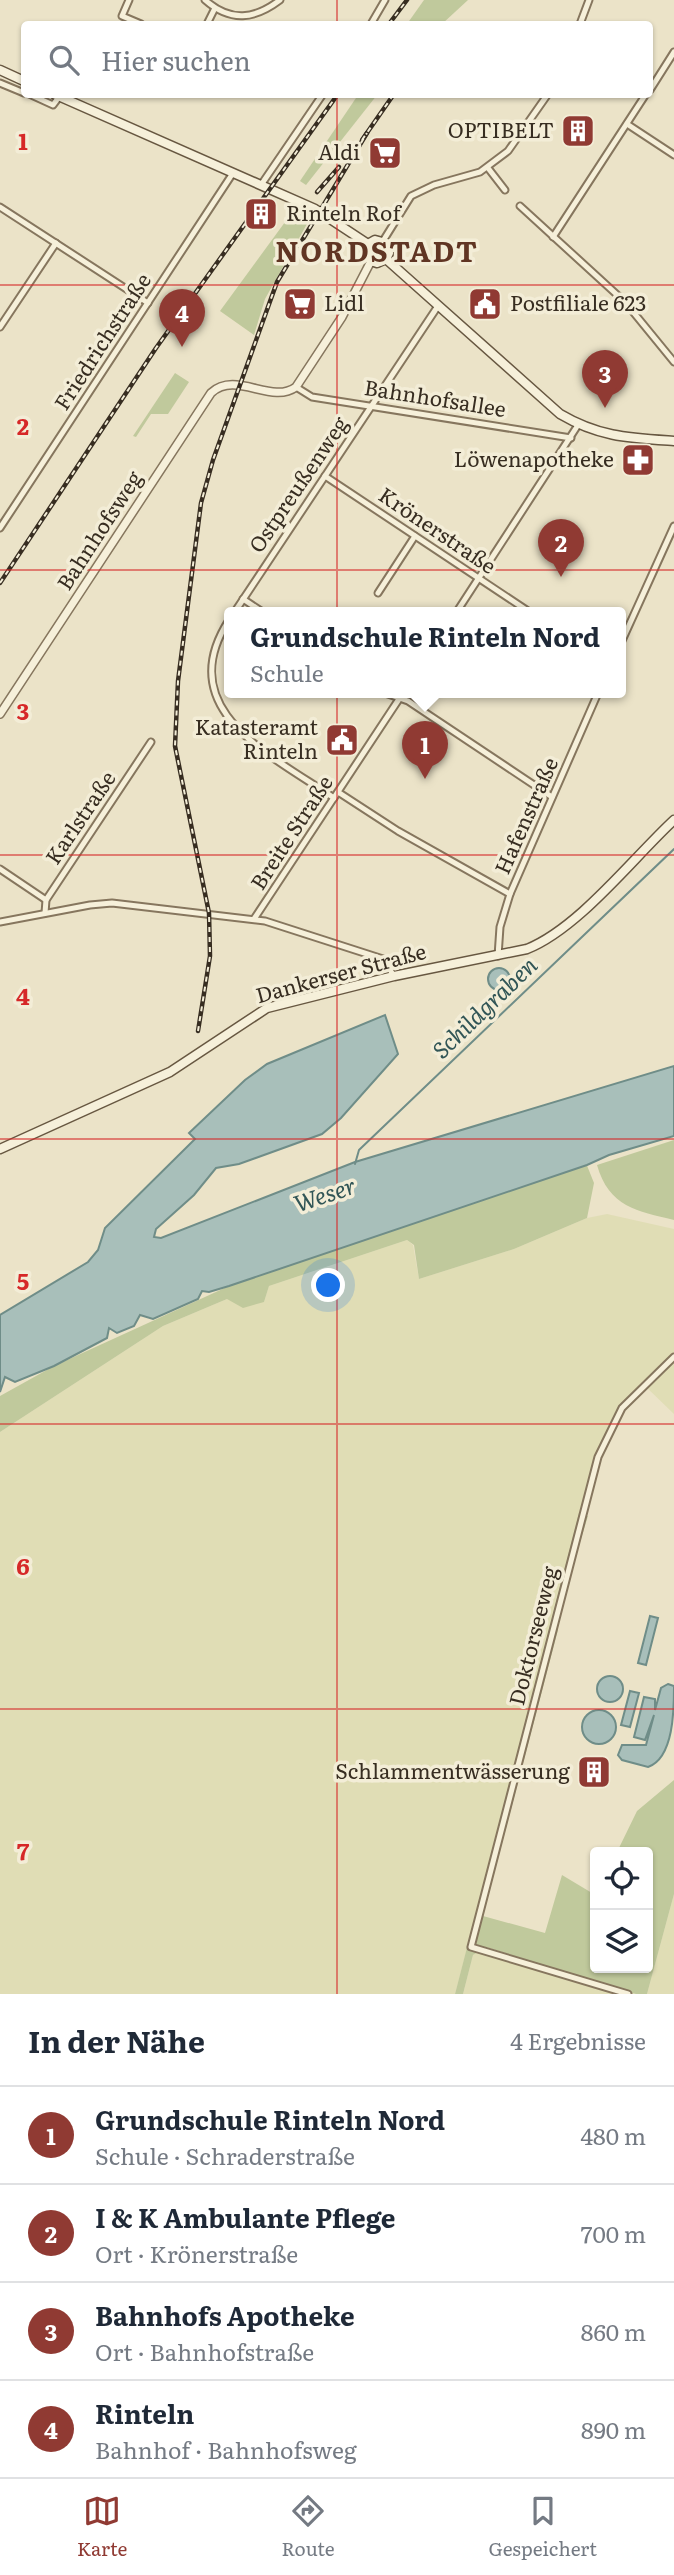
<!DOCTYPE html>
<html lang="de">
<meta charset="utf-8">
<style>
:root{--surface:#fff;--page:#f6f6f7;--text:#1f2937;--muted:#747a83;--line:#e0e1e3;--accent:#903a33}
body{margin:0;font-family:Literata,serif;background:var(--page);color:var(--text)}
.controls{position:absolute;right:21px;bottom:21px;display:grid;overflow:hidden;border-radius:7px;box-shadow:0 2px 5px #0004}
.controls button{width:63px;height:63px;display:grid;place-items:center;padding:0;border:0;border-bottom:2px solid var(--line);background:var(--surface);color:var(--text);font:35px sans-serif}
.you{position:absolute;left:329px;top:1286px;width:24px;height:24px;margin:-18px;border:5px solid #fff;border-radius:50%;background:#1a73e8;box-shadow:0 0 0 10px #1a73e833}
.badge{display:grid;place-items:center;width:46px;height:46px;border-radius:50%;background:var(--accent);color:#fff;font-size:23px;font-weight:700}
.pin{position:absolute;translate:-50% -58px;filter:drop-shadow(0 2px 4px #0008)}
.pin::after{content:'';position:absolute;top:37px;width:24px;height:21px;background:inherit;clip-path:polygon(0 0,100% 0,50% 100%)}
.popup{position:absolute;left:224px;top:607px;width:402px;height:91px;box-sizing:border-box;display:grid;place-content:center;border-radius:7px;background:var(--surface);filter:drop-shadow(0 2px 5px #0005);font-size:23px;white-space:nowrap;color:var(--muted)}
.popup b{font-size:26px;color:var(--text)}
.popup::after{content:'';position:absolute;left:50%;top:100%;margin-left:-14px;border:14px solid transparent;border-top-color:var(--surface)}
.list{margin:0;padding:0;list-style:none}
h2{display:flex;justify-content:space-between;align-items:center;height:91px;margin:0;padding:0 28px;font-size:30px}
h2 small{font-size:23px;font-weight:400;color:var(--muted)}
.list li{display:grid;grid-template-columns:46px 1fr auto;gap:21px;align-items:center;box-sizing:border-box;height:98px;padding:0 28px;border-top:2px solid var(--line)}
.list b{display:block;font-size:26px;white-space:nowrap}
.list p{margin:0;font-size:23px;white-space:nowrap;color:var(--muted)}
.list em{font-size:23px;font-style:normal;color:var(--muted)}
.icon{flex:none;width:38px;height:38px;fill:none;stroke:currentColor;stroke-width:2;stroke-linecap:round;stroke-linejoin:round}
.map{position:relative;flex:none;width:674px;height:1994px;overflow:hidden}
.search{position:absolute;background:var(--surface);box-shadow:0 2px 5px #0004;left:21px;right:21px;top:21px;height:77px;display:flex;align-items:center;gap:18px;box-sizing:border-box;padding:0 24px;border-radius:7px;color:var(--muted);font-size:26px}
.sheet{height:483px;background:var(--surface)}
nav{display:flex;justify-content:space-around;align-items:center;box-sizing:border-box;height:98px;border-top:2px solid var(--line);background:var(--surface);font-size:19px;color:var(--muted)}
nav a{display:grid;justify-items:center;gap:4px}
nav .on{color:var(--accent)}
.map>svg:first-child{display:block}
.farmland{fill:#e0ddb5}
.green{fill:#c0c99c}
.water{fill:#a8bfba;stroke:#6f8d88;stroke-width:2}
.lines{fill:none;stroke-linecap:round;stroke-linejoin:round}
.stream{stroke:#6f8d88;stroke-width:2}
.minor-casing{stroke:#86765e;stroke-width:9}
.tertiary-casing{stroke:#86765e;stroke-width:10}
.secondary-casing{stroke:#675741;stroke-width:11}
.minor{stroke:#f6f0da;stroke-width:5}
.tertiary{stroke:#f6f0da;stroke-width:7}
.secondary{stroke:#f6f0da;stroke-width:8}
.rail-casing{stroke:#372d21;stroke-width:4.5}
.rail{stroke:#f3edd7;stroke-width:2;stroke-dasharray:5;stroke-linecap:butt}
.grid{fill:none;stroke:#d62828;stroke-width:2;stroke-opacity:0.55}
.labels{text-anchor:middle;stroke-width:7;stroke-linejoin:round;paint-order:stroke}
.poi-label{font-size:21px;fill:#372d21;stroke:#f3edd7;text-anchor:end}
.street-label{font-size:21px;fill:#372d21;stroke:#f3edd7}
.water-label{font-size:23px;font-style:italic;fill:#315556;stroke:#f3edd7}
.district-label{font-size:28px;font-weight:bold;letter-spacing:2px;fill:#603523;stroke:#f3edd7}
.grid-label{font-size:23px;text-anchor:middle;font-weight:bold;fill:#d62828;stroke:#f3edd7;stroke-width:7;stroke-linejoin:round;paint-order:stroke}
</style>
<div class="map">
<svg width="674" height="1994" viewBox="0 0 674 1994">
<rect width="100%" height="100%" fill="#ebe3c8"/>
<g class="farmland">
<path d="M607,1214L674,1229V1414L644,1385L622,1409L592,1474L455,1994H0V1432L163,1326L227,1299L264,1302L269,1286L407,1240L413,1245L419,1279L514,1249L587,1218Z"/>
<path d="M674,1894V1994H647Z"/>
<path d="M485,1947L636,1994H463L473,1955Z"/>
</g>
<g class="green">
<path d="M424,0H468L442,24H407Z"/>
<path d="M358,95H377L306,185L300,181Z"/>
<path d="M296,207L312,215L265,299L254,335L220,311Z"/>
<path d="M175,373L189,382L168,414H151L136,437L133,436Z"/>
<path d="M674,1140V1220C637,1211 609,1207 597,1165Z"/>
<path d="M586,1163L594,1183L587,1218L514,1249L419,1279L414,1245L407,1240L269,1286L264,1302L243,1308L227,1299L163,1326L0,1432V1396L54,1366L229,1286Z"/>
<path d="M579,1513L588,1516L556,1621L558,1630L483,1916L545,1933L562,1875L592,1893L595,1888V1968H648V1852H617L637,1811L674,1780V1894L647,1994H636L486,1947L473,1955L463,1994H455Z"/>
</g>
<g class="water">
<circle cx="499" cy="979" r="11"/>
<path d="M385,1015L398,1054L341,1118L322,1134L239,1164L216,1168L194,1195L156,1229L154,1237L161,1238L355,1162L674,1066V1136L609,1155L587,1165L229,1286L209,1292L202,1291L198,1299L153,1319L140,1315L134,1326L117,1333L109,1328L107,1338L54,1366L15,1382L5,1377L0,1392V1315L88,1262L98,1250L105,1228L195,1139L189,1133L245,1080L267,1064Z"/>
<path d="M650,1616L658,1618L646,1665L638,1663Z"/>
<circle cx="610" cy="1689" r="13"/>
<path d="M668,1684L674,1686C674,1709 674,1758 648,1767L622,1760L618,1755L622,1745H646L654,1715L645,1740L634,1737L644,1697L655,1699V1710L661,1688Z"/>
<path d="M630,1691L639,1693L630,1727L621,1725Z"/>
<circle cx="599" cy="1727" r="17"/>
</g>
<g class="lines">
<path class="stream" d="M355,1164L359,1150L674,849"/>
<defs>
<g id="minor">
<path d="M129,0L122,16L141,24"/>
<path d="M205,0C231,23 255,19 280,0"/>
<path d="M207,24L215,8"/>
<path d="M371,24L385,0"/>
<path d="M580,24L589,0"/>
<path d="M0,83L24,93"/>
<path d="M650,90L674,52"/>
<path d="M29,94L53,105L59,97"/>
<path d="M627,124L674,155"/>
<path d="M488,168L505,190"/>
<path d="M261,185L323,94"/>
<path d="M520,206L625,302L674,362"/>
<path d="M0,207L148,303"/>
<path d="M553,237L646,94"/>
<path d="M383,241L411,196L434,185L480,172L508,151L548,94"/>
<path d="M0,327L56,243"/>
<path d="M296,387L312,397L571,438"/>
<path d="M325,476L531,613"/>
<path d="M0,528L233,173"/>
<path d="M378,593L415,536"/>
<path d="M243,599L264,613"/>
<path d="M234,613L438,306"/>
<path d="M456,613L578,425"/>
<path d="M229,620C171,710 271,755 334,798"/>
<path d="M621,643L674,526"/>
<path d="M385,693L408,701L552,797"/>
<path d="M338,792L398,831L510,894"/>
<path d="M0,869L46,900"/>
<path d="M45,913L46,900L151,742"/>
<path d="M254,919L403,693"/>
<path d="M0,922L90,905L112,903L265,921L383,959L394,976"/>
<path d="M498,956L500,927L510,894L598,693"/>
<path d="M628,1994L471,1947L598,1457L622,1408L674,1357"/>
</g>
<path id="tertiary" d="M0,714L211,393C236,370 271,405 296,387L342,317L371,261"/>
<g id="secondary">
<path d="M0,70L24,81"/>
<path d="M54,94L315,209L368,244"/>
<path d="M368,244L375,240L386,243L389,253L386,259"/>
<path d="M368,244L365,251L371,261L377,263L386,259"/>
<path d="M386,259L560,414C599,437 629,438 674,441"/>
<path d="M0,1149L170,1072L267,1008L394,976L527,949C579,928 632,859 674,820"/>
</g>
</defs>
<use href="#minor" class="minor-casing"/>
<use href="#tertiary" class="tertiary-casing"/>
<use href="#secondary" class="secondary-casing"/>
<use href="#minor" class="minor"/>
<use href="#tertiary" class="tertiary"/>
<use href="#secondary" class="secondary"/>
<defs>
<g id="rail">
<path d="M389,24L407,0"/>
<path d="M362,140L394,94"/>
<path d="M317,192L339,167"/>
<path d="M0,583L156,348L338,94"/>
<path d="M198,1031L210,956L209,913L175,746L178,681L201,503L213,460L277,282L367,133"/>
</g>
</defs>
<use href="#rail" class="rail-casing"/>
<use href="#rail" class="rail"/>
</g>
<path class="grid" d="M337,0V24M337,94V1994M0,285H674M0,570H674M0,855H674M0,1139H674M0,1424H674M0,1709H674"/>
<defs>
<symbol id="building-square" viewBox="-11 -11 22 22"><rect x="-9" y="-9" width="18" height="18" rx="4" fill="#903a33" stroke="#f3edd7"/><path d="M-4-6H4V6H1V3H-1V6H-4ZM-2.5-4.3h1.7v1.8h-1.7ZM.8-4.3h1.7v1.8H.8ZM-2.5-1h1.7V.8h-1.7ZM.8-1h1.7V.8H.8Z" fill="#fff"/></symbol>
<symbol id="supermarket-square" viewBox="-11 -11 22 22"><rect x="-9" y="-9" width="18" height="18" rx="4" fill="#903a33" stroke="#f3edd7"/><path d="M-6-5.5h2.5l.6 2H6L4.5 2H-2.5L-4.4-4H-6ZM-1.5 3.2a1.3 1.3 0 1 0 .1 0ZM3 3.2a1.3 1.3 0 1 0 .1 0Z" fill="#fff"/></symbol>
<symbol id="civic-square" viewBox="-11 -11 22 22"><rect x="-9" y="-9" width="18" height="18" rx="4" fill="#903a33" stroke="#f3edd7"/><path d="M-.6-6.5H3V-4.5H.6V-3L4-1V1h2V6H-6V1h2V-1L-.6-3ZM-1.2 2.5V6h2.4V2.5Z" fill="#fff"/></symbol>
<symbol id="pharmacy-square" viewBox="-11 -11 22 22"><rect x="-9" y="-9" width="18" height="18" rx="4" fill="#903a33" stroke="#f3edd7"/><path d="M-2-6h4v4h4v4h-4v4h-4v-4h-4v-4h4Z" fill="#fff"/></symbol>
</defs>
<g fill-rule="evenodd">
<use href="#building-square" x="559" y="112" width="38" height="38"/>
<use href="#supermarket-square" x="366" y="134" width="38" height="38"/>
<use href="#building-square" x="242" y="195" width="38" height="38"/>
<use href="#supermarket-square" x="281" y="285" width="38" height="38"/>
<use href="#civic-square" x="466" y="285" width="38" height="38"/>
<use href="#pharmacy-square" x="619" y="441" width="38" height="38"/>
<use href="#civic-square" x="323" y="721" width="38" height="38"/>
<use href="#building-square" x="575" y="1753" width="38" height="38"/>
</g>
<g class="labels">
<g class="poi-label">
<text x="554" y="138">OPTIBELT</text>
<text x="360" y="160">Aldi</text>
<text x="286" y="221" text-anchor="start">Rinteln Rof</text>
<text x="324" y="311" text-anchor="start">Lidl</text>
<text x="510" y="311" text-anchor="start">Postfiliale 623</text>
<text x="614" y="467">Löwenapotheke</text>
<text x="318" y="735">Katasteramt<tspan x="318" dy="24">Rinteln</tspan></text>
<text x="570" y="1779">Schlammentwässerung</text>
</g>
<g class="street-label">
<text transform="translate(103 342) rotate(-57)" y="7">Friedrichstraße</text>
<text transform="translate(435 399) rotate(9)" y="7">Bahnhofsallee</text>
<text transform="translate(299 485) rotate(-56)" y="7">Ostpreußenweg</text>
<text transform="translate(100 531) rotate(-57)" y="7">Bahnhofsweg</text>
<text transform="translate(437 531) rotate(34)" y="7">Krönerstraße</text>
<text transform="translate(527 816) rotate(-66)" y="7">Hafenstraße</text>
<text transform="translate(81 818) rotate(-56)" y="7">Karlstraße</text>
<text transform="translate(292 833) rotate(-57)" y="7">Breite Straße</text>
<text transform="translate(341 974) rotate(-15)" y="7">Dankerser Straße</text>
<text transform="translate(534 1636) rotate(-76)" y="7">Doktorseeweg</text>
</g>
<g class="water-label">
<text transform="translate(485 1008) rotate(-44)" y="8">Schildgraben</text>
<text transform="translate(325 1195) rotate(-18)" y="8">Weser</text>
</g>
<g class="district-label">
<text x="377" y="262">NORDSTADT</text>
</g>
</g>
<g class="grid-label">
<text x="23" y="150">1</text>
<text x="23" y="435">2</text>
<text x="23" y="720">3</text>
<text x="23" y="1005">4</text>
<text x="23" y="1290">5</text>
<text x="23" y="1575">6</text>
<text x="23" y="1860">7</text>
</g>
</svg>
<div class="controls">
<button><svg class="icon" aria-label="locate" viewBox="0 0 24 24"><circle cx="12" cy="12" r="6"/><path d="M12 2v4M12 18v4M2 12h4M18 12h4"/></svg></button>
<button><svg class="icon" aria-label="layers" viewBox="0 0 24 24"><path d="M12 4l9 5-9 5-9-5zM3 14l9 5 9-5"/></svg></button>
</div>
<div class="you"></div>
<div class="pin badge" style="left:425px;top:779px">1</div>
<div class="popup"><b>Grundschule Rinteln Nord</b>Schule</div>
<div class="pin badge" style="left:561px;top:577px">2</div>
<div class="pin badge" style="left:605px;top:408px">3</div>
<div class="pin badge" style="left:182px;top:347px">4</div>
<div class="search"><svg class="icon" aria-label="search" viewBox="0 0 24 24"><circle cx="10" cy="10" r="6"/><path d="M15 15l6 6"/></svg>Hier suchen</div>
</div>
<section class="sheet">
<h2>In der Nähe<small>4 Ergebnisse</small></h2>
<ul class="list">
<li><span class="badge">1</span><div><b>Grundschule Rinteln Nord</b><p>Schule · Schraderstraße</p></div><em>480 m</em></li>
<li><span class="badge">2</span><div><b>I &amp; K Ambulante Pflege</b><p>Ort · Krönerstraße</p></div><em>700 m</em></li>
<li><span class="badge">3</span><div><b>Bahnhofs Apotheke</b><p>Ort · Bahnhofstraße</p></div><em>860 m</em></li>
<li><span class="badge">4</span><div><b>Rinteln</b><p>Bahnhof · Bahnhofsweg</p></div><em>890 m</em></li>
</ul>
</section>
<nav>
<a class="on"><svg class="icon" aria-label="map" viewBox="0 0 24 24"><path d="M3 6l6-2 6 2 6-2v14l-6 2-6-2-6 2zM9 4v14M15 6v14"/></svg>Karte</a>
<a><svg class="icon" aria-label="directions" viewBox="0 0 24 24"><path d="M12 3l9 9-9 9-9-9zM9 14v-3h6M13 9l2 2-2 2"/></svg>Route</a>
<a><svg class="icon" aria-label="saved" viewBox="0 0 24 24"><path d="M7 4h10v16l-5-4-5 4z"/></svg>Gespeichert</a>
</nav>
